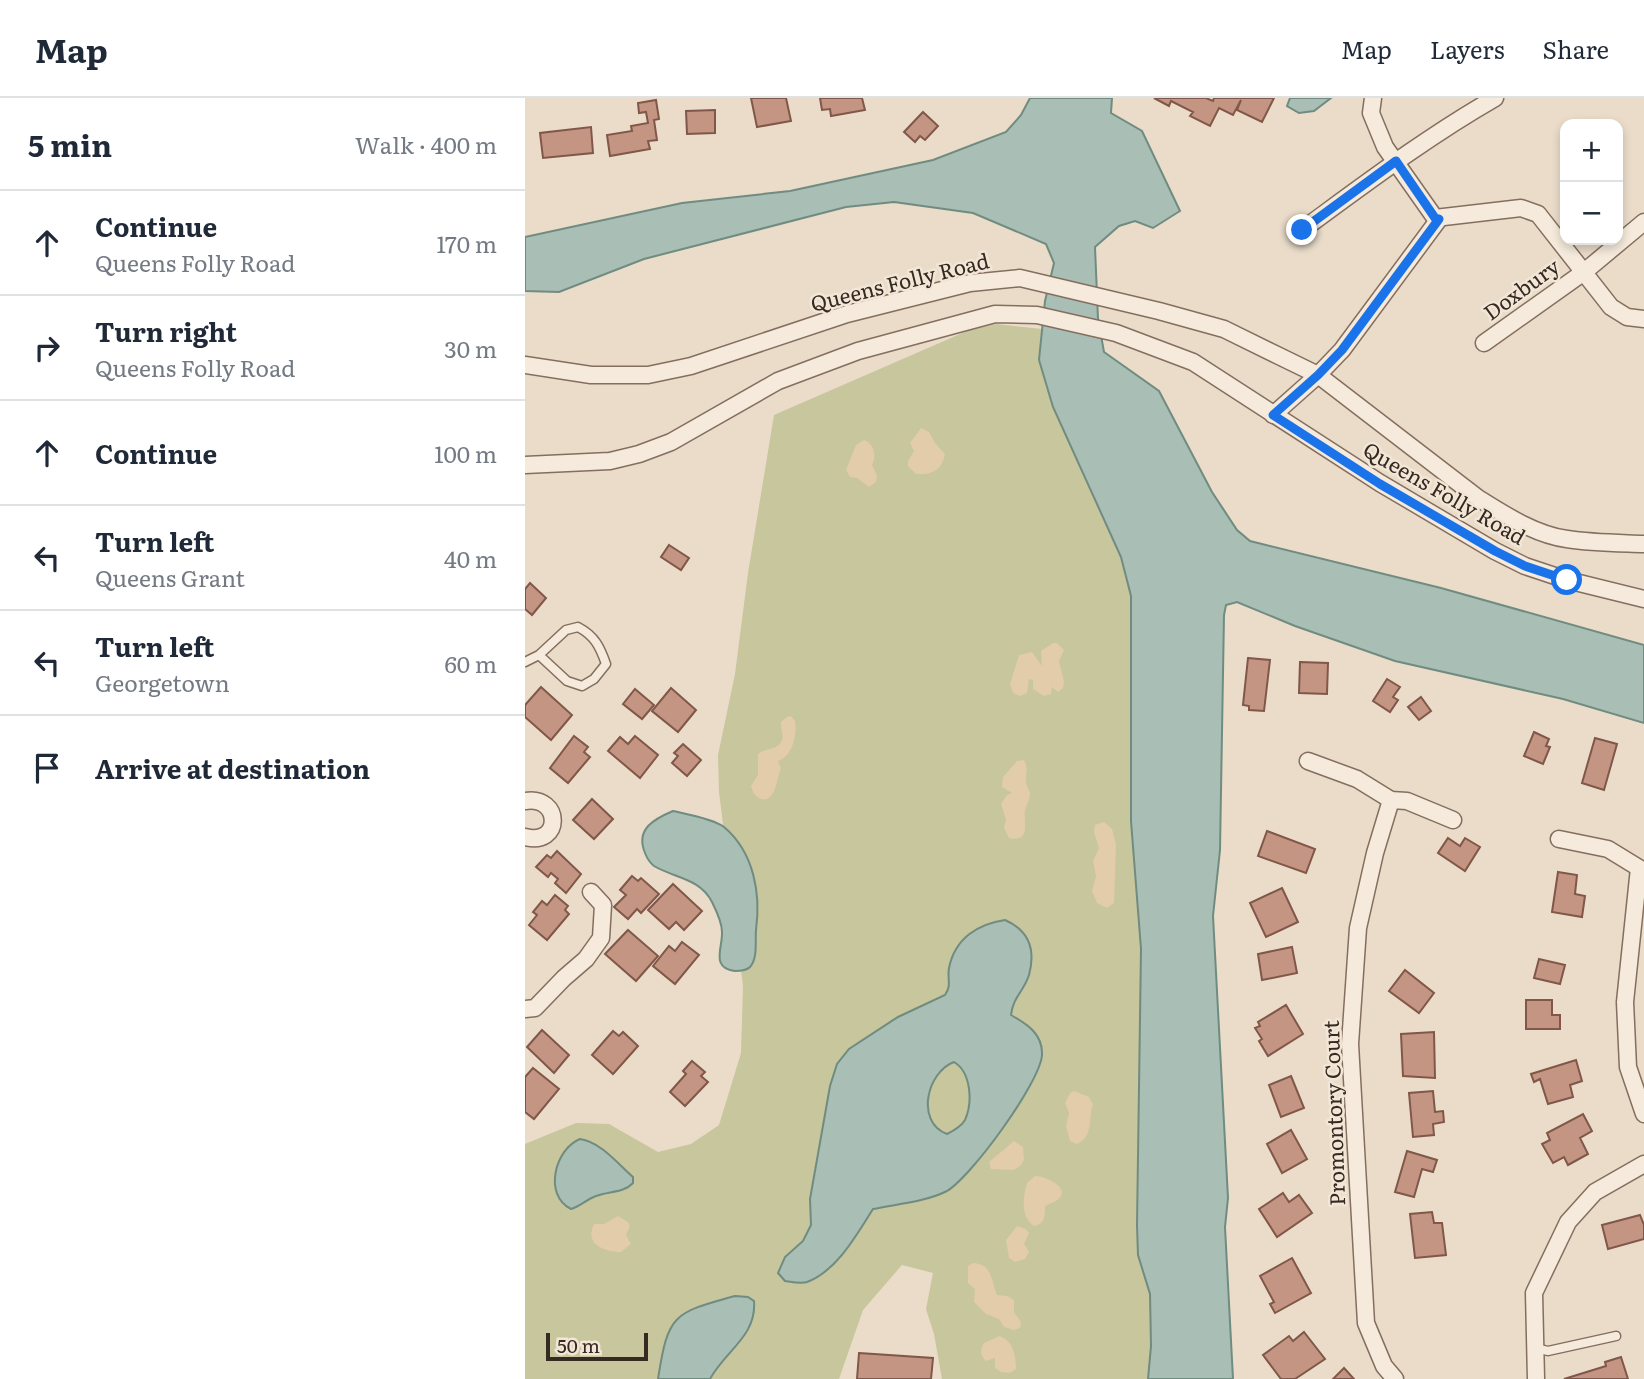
<!DOCTYPE html>
<meta charset="utf-8">
<style>
:root{--surface:#fff;--page:#f6f6f7;--text:#1f2937;--muted:#747a83;--line:#e0e1e3}
body{margin:0;font-family:Literata,serif;background:var(--page);color:var(--text)}
.controls{position:absolute;right:21px;top:21px;display:grid;overflow:hidden;border-radius:14px;box-shadow:0 4px 10px #0003}
.controls button{width:63px;height:63px;display:grid;place-items:center;padding:0;border:0;border-bottom:2px solid var(--line);background:var(--surface);color:var(--text);font:35px sans-serif}
.scale{position:absolute;left:21px;bottom:18px;width:102px;box-sizing:border-box;padding-left:7px;border:4px solid #362921;border-top:0;font-size:19px;line-height:24px;white-space:nowrap;color:#362921;-webkit-text-stroke:5px #f2e7d7;paint-order:stroke}
.stop{position:absolute;width:21px;height:21px;margin:-16px;border:5px solid #1a73e8;border-radius:50%;background:#fff}
.stop.end{background:#1a73e8;border-color:#fff;box-shadow:0 2px 7px #0008}
.list{margin:0;padding:0;list-style:none}
h2{display:flex;justify-content:space-between;align-items:center;height:91px;margin:0;padding:0 28px;font-size:30px}
h2 small{font-size:23px;font-weight:400;color:var(--muted)}
.list li{display:grid;grid-template-columns:46px 1fr auto;gap:21px;align-items:center;box-sizing:border-box;height:105px;padding:0 28px;border-top:2px solid var(--line)}
.list b{display:block;font-size:26px;white-space:nowrap}
.list p{margin:0;font-size:23px;white-space:nowrap;color:var(--muted)}
.list em{font-size:23px;font-style:normal;color:var(--muted)}
.icon{flex:none;width:38px;height:38px;fill:none;stroke:currentColor;stroke-width:2;stroke-linecap:round;stroke-linejoin:round}
.map{position:relative;flex:none;width:1119px;height:1281px;overflow:hidden}
header{display:flex;align-items:center;gap:42px;box-sizing:border-box;height:98px;padding:0 35px;background:var(--surface);border-bottom:2px solid var(--line)}
header strong{font-size:33px}
nav{display:flex;gap:38px;margin-inline-start:auto;font-size:24px}
main{display:flex}
aside{flex:1;background:var(--surface)}
.map>svg:first-child{display:block}
.green{fill:#c7c69d}
.sand{fill:#e2cca9}
.water{fill:#a9beb5;stroke:#708c81;stroke-width:2;fill-rule:evenodd}
.building{fill:#c49583;stroke:#805748;stroke-width:2}
.lines{fill:none;stroke-linecap:round;stroke-linejoin:round}
.service-casing{stroke:#846e5f;stroke-width:11}
.minor-casing{stroke:#846e5f;stroke-width:19}
.service{stroke:#f5eadb;stroke-width:8}
.minor{stroke:#f5eadb;stroke-width:16}
.route{stroke:#1a73e8;stroke-width:9}
.labels{text-anchor:middle;stroke-width:5;stroke-linejoin:round;paint-order:stroke}
.street-label{font-size:21px;fill:#362921;stroke:#f2e7d7}
</style>
<header>
<strong>Map</strong>
<nav><a>Map</a><a>Layers</a><a>Share</a></nav>
</header>
<main>
<aside>
<h2>5 min<small>Walk · 400 m</small></h2>
<ul class="list">
<li><svg class="icon" aria-label="ahead" viewBox="0 0 24 24"><path d="M12 20V5M6 11l6-6 6 6"/></svg><div><b>Continue</b><p>Queens Folly Road</p></div><em>170 m</em></li>
<li><svg class="icon" aria-label="right" viewBox="0 0 24 24"><path d="M7 20v-9h11M14 6l5 5-5 5"/></svg><div><b>Turn right</b><p>Queens Folly Road</p></div><em>30 m</em></li>
<li><svg class="icon" aria-label="ahead" viewBox="0 0 24 24"><path d="M12 20V5M6 11l6-6 6 6"/></svg><div><b>Continue</b></div><em>100 m</em></li>
<li><svg class="icon" aria-label="left" viewBox="0 0 24 24"><path d="M17 20v-9H6M10 6l-5 5 5 5"/></svg><div><b>Turn left</b><p>Queens Grant</p></div><em>40 m</em></li>
<li><svg class="icon" aria-label="left" viewBox="0 0 24 24"><path d="M17 20v-9H6M10 6l-5 5 5 5"/></svg><div><b>Turn left</b><p>Georgetown</p></div><em>60 m</em></li>
<li><svg class="icon" aria-label="arrive" viewBox="0 0 24 24"><path d="M6 21V4h12l-3 4 3 4H6"/></svg><div><b>Arrive at destination</b></div></li>
</ul>
</aside>
<div class="map">
<svg width="1119" height="1281" viewBox="0 0 1119 1281">
<rect width="100%" height="100%" fill="#eadcc9"/>
<path class="green" d="M471,226L517,231L514,262L528,309L596,459L606,498V723L616,851L613,1157L625,1196L626,1248L623,1281H417L409,1236L401,1211L408,1175L377,1167L338,1212L314,1281H0V1046L51,1025L84,1026L133,1054L166,1046L194,1027L216,955L218,888L194,694L193,657L210,576L223,475L249,317L442,233Z"/>
<g class="sand">
<path d="M396,330L404,334L410,345L420,356C417,373 406,377 391,376L383,368V363L389,353L385,345Z"/>
<path d="M339,342C349,345 352,358 347,367L352,378L351,384L344,389L332,380L325,379L321,372L331,347Z"/>
<path d="M528,545H532L539,552L534,563L539,584L538,590L533,594L527,589L526,596L519,598L508,591V582L504,581L502,595L495,598L488,595L485,586L494,557L507,554L517,568L516,553Z"/>
<path d="M266,618L270,623C272,637 268,658 253,663L256,670C252,679 251,705 236,701C230,699 227,693 226,688L233,677V656C240,650 254,652 257,642C259,637 255,630 256,624L262,619Z"/>
<path d="M499,662C504,672 500,675 501,684C501,688 504,691 505,695C505,702 502,706 500,712C498,724 507,744 484,740L479,730L481,721L476,706L482,697L487,695L477,689L478,679L492,663Z"/>
<path d="M579,724L587,731L591,746L589,805L582,810L572,805L567,793L571,778L568,763L574,750L569,734L570,727Z"/>
<path d="M549,993L564,999L568,1006C563,1020 569,1039 552,1046L545,1043L541,1028L544,1015L540,1005L545,995Z"/>
<path d="M489,1043L498,1049L499,1062L495,1068L489,1072L466,1071L464,1064Z"/>
<path d="M510,1078C521,1078 549,1091 531,1103C528,1105 523,1106 520,1108C520,1116 521,1126 509,1128C495,1118 498,1100 502,1085Z"/>
<path d="M93,1118L103,1124L105,1128L101,1137L106,1146L96,1154C79,1154 59,1146 69,1126H79Z"/>
<path d="M492,1128L501,1131L504,1135L499,1146L504,1154L500,1161L490,1164L484,1160L481,1142Z"/>
<path d="M448,1165C468,1166 466,1183 472,1197L482,1198L489,1202V1214L496,1224L495,1230L489,1232L479,1229L474,1221L461,1216L449,1204L450,1191L443,1185V1168Z"/>
<path d="M474,1238C488,1242 491,1257 491,1271L485,1275L476,1274L470,1270V1260L461,1263C455,1258 455,1251 459,1245Z"/>
</g>
<g class="water">
<path d="M505,0H587L586,15L617,33L655,113L628,130L610,123L594,128L570,149L573,221L579,254L634,293L687,394L712,432L725,443L916,490L1119,547V625L1038,601L870,563L770,528L712,504L701,507L699,517L695,752L688,818L703,1100L700,1129L708,1281H623L626,1248L625,1196L613,1157L612,1127L616,851L606,723V498L596,459L528,309L514,262L520,203L529,165L521,146L448,115L369,104L321,109L119,161L34,194L0,193V139L157,105L265,93L408,62L481,34L496,17Z"/>
<path d="M765,0H806L789,13L774,15L762,8Z"/>
<path d="M148,713C161,716 189,721 199,729C229,754 236,796 231,832C230,843 233,860 225,869C221,873 215,873 210,873C185,870 198,849 197,834C197,825 191,812 187,804C175,780 149,780 129,768C125,765 122,760 120,755C110,731 129,721 148,713Z"/>
<path d="M480,822C503,832 511,851 504,877C499,893 488,899 486,917C502,926 518,936 517,957C515,985 446,1079 422,1093C400,1104 372,1106 348,1111C332,1136 312,1173 282,1184C276,1186 267,1184 260,1183L253,1175L260,1159L278,1143L286,1127L285,1101L305,988L312,966L324,951L373,919L420,897C427,887 422,881 424,870C430,840 453,826 480,822ZM429,964C446,974 448,1004 440,1022C436,1029 428,1033 422,1036C390,1024 402,974 429,964Z"/>
<path d="M55,1041C76,1044 93,1066 108,1079V1085C99,1095 84,1093 71,1098C62,1101 56,1108 46,1111C18,1097 30,1051 55,1041Z"/>
<path d="M210,1198L223,1199L229,1203C232,1238 200,1253 185,1281H133C143,1216 148,1215 210,1198Z"/>
</g>
<g class="building">
<path d="M226,0H261L266,23L232,29Z"/>
<path d="M295,0H337L340,12L306,18L305,11L297,12Z"/>
<path d="M629,0H681L688,3L689,0H749L737,24L712,12L716,2L708,17L694,10L685,28L665,18L668,14L646,3L644,8Z"/>
<path d="M131,2L134,21L129,22L132,42L123,43L125,51L85,58L82,37L107,33L106,28L123,25L121,14L114,15L113,5Z"/>
<path d="M190,12V35L162,36L161,13Z"/>
<path d="M398,14L413,28L400,42L395,38L390,44L379,34Z"/>
<path d="M66,29L68,55L18,60L15,35Z"/>
<path d="M144,447L164,460L156,472L136,459Z"/>
<path d="M5,485L21,500L7,517L0,511V491Z"/>
<path d="M723,560L745,562L739,613L724,612V608L718,607Z"/>
<path d="M775,564L803,565L802,596L774,595Z"/>
<path d="M862,581L875,589L868,599L873,602L865,614L848,603Z"/>
<path d="M16,589L47,617L26,642L0,619V607Z"/>
<path d="M146,590L171,612L153,634L127,613Z"/>
<path d="M110,591L129,607L117,621L98,606Z"/>
<path d="M896,599L906,613L894,622L883,609Z"/>
<path d="M1009,634L1024,641L1021,648L1025,649L1018,666L999,658Z"/>
<path d="M49,638L63,649L59,654L65,659L43,685L25,670Z"/>
<path d="M110,638L133,657L115,680L83,653L95,639L103,646Z"/>
<path d="M1070,640L1092,646L1079,692L1057,685Z"/>
<path d="M158,646L176,662L162,678L147,665L153,658L149,655Z"/>
<path d="M67,701L88,721L69,741L48,722Z"/>
<path d="M742,733L790,751L781,775L733,758Z"/>
<path d="M923,740L935,748L940,740L955,749L940,773L913,755Z"/>
<path d="M32,753L56,776L41,795L30,785L33,781L26,775L23,779L11,769L22,757L26,760Z"/>
<path d="M1033,774L1052,777L1050,796L1060,798L1057,819L1027,814Z"/>
<path d="M107,778L113,783L116,780L134,796L116,815L112,811L103,821L89,809L101,797L95,792Z"/>
<path d="M148,786L177,813L159,832L151,824L144,831L123,812Z"/>
<path d="M757,790L773,824L741,839L725,805Z"/>
<path d="M30,797L43,808L40,812L44,816L22,842L4,827L12,817L8,814L17,803L22,807Z"/>
<path d="M103,832L133,858L111,883L80,856Z"/>
<path d="M157,844L174,857L150,886L128,868L144,848L150,853Z"/>
<path d="M767,849L772,875L737,882L733,856Z"/>
<path d="M1014,861L1040,867L1035,886L1009,880Z"/>
<path d="M880,872L909,895L894,915L864,893Z"/>
<path d="M1001,902H1027V917H1035V931H1001Z"/>
<path d="M761,907L778,936L743,958L734,943L737,941L730,930L735,928L733,924Z"/>
<path d="M17,932L44,957L29,975L2,949Z"/>
<path d="M88,933L94,938L98,934L113,948L88,976L67,957Z"/>
<path d="M909,934L910,980L878,978L876,936Z"/>
<path d="M1051,962L1057,983L1045,987L1048,999L1023,1006L1015,981L1009,984L1006,976Z"/>
<path d="M167,963L180,974L176,978L183,984L160,1008L145,994L161,976L158,973Z"/>
<path d="M8,970L34,991L9,1021L0,1014V979Z"/>
<path d="M766,978L779,1010L756,1019L744,987Z"/>
<path d="M908,993L910,1014L918,1013L919,1024L908,1026L909,1037L888,1039L884,995Z"/>
<path d="M1058,1016L1067,1033L1055,1040L1063,1056L1043,1067L1039,1059L1028,1065L1017,1046L1025,1042L1022,1035Z"/>
<path d="M766,1032L782,1061L757,1075L742,1046Z"/>
<path d="M882,1053L912,1062L908,1074L897,1071L889,1099L870,1094Z"/>
<path d="M758,1095L764,1104L774,1097L787,1115L752,1139L734,1111Z"/>
<path d="M907,1114L909,1125H917L921,1157L890,1160L885,1116Z"/>
<path d="M1115,1117L1119,1127V1141L1083,1151L1077,1127Z"/>
<path d="M767,1160L786,1195L750,1215L745,1206L749,1204L735,1178Z"/>
<path d="M779,1234L800,1261L770,1281H756L738,1257L764,1238L768,1243Z"/>
<path d="M334,1255L408,1260L406,1281H332Z"/>
<path d="M1096,1259L1103,1281H1039L1081,1268L1080,1264Z"/>
<path d="M819,1270L829,1281H808Z"/>
</g>
<g class="lines">
<defs>
<g id="service">
<path d="M0,564L14,557L41,532L53,529C70,538 75,549 81,566L69,581L57,588L42,583L14,557"/>
<path d="M1010,1250L1023,1253L1091,1238"/>
</g>
<g id="minor">
<path d="M848,0L846,15L860,49L910,120L996,110L1013,116L1086,209L1102,219L1119,221"/>
<path d="M777,132C840,86 902,39 970,0"/>
<path d="M959,245L1059,174L1119,124"/>
<path d="M0,267L66,277H123L166,268L322,216L445,185L495,180L634,213L699,231L754,258L793,277L953,400C980,417 1011,437 1042,441C1067,445 1094,445 1119,446"/>
<path d="M748,317L793,277L817,252L914,121"/>
<path d="M0,367L85,363L114,356L146,344L253,283L333,253L470,216L512,217L591,235L668,264L855,385L970,453L1000,468L1042,482L1119,501"/>
<path d="M783,663L832,681L866,702L882,703L928,722"/>
<path d="M866,702L850,755L833,830L825,946L841,1225L859,1268L870,1281"/>
<path d="M0,703C37,697 37,749 0,739"/>
<path d="M1034,741L1083,751L1114,770L1100,904L1103,969L1119,1016"/>
<path d="M0,911L10,910L39,880L61,861L76,840L78,807L66,794"/>
<path d="M1011,1281L1009,1195L1043,1124L1070,1094L1119,1066"/>
</g>
</defs>
<use href="#service" class="service-casing"/>
<use href="#minor" class="minor-casing"/>
<use href="#service" class="service"/>
<use href="#minor" class="minor"/>
</g>
<g class="lines">
<path class="route" d="M777,132L871,63L910,120L914,121L817,252L793,277L748,317L855,386L970,453L1000,468L1042,482"/>
</g>
<g class="labels">
<g class="street-label">
<text transform="translate(375 185) rotate(-14)" y="7">Queens Folly Road</text>
<text transform="translate(997 192) rotate(-36)" y="7">Doxbury</text>
<text transform="translate(919 396) rotate(30)" y="7">Queens Folly Road</text>
<text transform="translate(810 1015) rotate(-92)" y="7">Promontory Court</text>
</g>
</g>
</svg>
<div class="controls">
<button>+</button>
<button>−</button>
</div>
<div class="scale">50 m</div>
<div class="stop" style="left:1042px;top:482px"></div>
<div class="stop end" style="left:777px;top:132px"></div>
</div>
</main>
